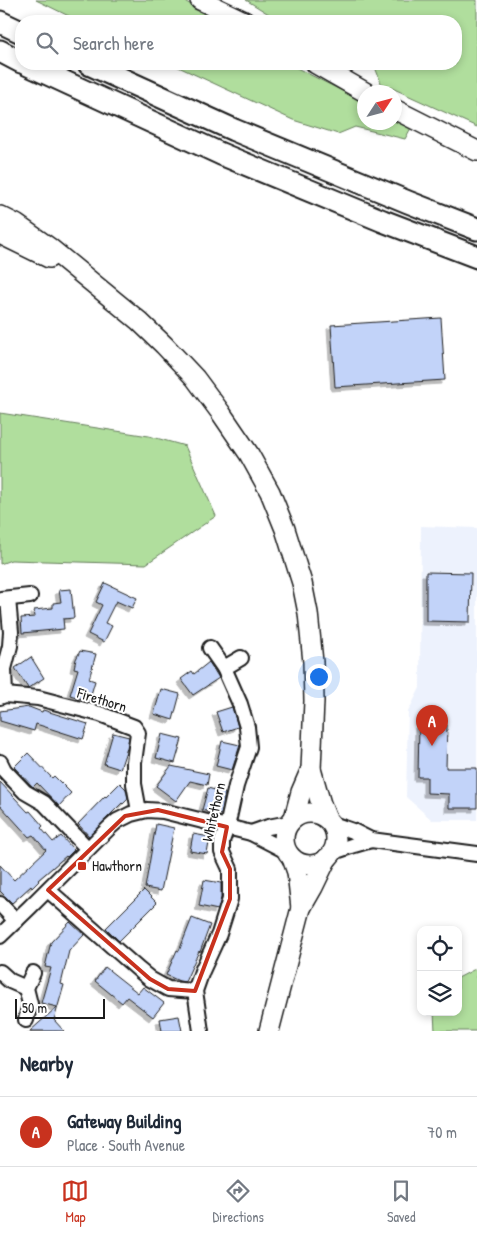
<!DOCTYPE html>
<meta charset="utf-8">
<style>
:root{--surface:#fff;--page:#f2f2f3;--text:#1f2937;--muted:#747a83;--line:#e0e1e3;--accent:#c8321e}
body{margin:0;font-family:"Patrick Hand",sans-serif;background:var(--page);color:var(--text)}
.controls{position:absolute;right:15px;bottom:15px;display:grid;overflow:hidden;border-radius:10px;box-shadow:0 2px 8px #0003}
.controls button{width:45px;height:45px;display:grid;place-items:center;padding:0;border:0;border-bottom:1px solid var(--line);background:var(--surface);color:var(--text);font:25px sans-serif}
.compass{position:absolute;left:357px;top:85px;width:45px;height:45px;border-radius:50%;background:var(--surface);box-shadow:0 2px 8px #0003;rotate:54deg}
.scale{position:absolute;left:15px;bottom:12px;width:90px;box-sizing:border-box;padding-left:5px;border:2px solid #1c1c1c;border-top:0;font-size:14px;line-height:18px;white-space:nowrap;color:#1c1c1c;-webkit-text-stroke:4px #fff;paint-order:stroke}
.you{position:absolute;left:318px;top:676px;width:18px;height:18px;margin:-12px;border:4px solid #fff;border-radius:50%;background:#1a73e8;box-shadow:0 0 0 8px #1a73e833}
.badge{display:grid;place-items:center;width:32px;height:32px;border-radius:50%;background:var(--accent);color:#fff;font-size:16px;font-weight:700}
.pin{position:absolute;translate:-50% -41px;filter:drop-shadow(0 1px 2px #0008)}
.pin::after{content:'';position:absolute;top:26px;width:18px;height:15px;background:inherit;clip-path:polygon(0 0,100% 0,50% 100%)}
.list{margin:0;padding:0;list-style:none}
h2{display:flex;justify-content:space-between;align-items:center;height:65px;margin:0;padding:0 20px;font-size:21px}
h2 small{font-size:16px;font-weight:400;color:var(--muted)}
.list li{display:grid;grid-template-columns:32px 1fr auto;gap:15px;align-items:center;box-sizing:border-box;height:70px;padding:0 20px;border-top:1px solid var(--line)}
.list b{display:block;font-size:19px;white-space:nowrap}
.list p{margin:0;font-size:16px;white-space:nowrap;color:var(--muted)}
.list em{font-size:16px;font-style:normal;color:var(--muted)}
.icon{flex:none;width:28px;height:28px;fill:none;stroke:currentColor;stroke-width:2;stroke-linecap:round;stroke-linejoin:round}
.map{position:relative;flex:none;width:477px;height:1031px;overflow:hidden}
.search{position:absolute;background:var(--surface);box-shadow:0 2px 8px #0003;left:15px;right:15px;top:15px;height:55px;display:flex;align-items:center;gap:12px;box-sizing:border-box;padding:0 18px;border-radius:20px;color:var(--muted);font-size:19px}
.sheet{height:135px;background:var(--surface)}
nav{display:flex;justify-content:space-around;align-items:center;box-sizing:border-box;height:70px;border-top:1px solid var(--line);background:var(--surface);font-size:14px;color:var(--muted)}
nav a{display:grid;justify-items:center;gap:2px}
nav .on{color:var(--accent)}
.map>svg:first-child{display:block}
.built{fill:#edf2fd}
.green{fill:#b0de9d;stroke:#667d5c}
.building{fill:#c2d3f9;stroke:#1c1c1c;filter:url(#shadow)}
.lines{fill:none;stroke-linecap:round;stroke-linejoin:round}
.minor-casing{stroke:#1c1c1c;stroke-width:18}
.major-casing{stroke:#1c1c1c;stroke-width:22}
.highway-casing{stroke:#1c1c1c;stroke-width:25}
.minor{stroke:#fff;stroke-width:14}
.major{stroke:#fff;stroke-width:19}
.highway{stroke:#fff;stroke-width:21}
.marked{fill:none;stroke:#c8321e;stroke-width:4;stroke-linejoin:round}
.poi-dot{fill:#c8321e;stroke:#fff;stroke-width:2}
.labels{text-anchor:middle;stroke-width:4;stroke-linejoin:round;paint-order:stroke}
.street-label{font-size:15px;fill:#1c1c1c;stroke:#fff}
.poi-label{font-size:15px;fill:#1c1c1c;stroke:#fff;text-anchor:start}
</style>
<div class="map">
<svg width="477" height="1031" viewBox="0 0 477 1031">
<defs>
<filter id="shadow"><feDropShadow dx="-4" dy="4" stdDeviation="0" flood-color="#0004"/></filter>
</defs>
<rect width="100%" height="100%" fill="#fff"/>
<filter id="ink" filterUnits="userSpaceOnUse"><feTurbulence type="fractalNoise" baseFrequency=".02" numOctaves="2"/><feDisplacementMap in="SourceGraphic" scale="10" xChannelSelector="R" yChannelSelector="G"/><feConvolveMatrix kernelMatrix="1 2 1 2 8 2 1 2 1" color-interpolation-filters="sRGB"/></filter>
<g filter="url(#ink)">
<path class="built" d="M421,526L477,528V820H432L406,797L408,712L420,688Z"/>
<g class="green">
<path d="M36,0H183L218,21H79Z"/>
<path d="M246,0H477V127L381,83L375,67L357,70L346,64H456V21H280Z"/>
<path d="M172,64H289L364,102V122H394L395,118L412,126L405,139L355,127L338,134L293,120Z"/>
<path d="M0,413L149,436L185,446L216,516L146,564L11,560L0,564Z"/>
<path d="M477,968V1031H435L434,1012H458V978Z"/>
</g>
<g class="building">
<path d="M441,318L445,380L335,387L331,325Z"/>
<path d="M426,572L471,573L470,622L426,621Z"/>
<path d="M105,583L137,598L132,608L116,601L105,623L112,626L104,642L88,634L102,605L96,602Z"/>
<path d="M71,589L74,618L63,619L64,629L22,633L21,618L35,617L34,610L53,608V603L61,602L59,590Z"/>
<path d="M80,651L96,654L89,679L95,681L89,701L70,695L78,669L74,668L76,659Z"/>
<path d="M31,657L44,678L28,688L15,668Z"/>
<path d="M209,662L219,678L193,695L181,679L192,671L194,674Z"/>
<path d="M161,689L180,694L173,720L154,714Z"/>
<path d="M29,707L42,712L43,710L88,724L83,739L36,724L34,731L0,721V711Z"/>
<path d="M232,707L238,727L223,732L216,712Z"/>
<path d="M419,724L447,725L446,768H477V808H449V794L427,793V777H418Z"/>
<path d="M113,733L129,737L127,748L120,769L104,764Z"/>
<path d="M162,734L182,739L175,763L156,758Z"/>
<path d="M222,741L240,745L232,770L216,766Z"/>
<path d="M28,753L52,778L54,776L71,793L59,806L37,783L33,787L14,767Z"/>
<path d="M171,766L209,774L207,785L190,781L176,801L156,786Z"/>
<path d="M0,782L28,812L30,811L43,826L41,828L53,842L61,836L74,850L67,857L66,856L38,880L39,881L32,888L31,886L12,903L0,891V865L14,880L46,850L33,835L29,837L0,805Z"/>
<path d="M120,783L126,789L128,799L123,804L122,803L89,836L78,824L105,796L106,797Z"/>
<path d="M208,788L225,793L221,815L202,810Z"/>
<path d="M156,824L174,828L161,891L145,888Z"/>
<path d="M193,834L210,837L207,854L190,851Z"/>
<path d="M204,880L221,883V898L218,910L199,906Z"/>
<path d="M144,890L157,903L119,941L106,928Z"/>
<path d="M192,918L210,925L200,952L199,951L185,982L179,981L166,975L177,950L179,951Z"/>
<path d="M70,922L84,935L69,951L61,984L64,985L54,1020L64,1031H30L57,1007L41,1003L51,968L45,967L51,942Z"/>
<path d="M105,967L138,993L143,987L164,1003L153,1017L127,997L122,1003L95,981Z"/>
<path d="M179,1016L182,1031H162L160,1019Z"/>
</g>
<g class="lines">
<defs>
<g id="minor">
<path d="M1,599L30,596"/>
<path d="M224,668L241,658"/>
<path d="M5,695L4,669L10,646L11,632L8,599"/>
<path d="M0,697L5,695L38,698L100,714L134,727L138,733L134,762V784L139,811"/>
<path d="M0,762L4,770L25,792L44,803L88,849"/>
<path d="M330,823L353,831L371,840L477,854"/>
<path d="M251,833L268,827L289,823"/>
<path d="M331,853L354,845L371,840"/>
<path d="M48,890L139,970L150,979L168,989L195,991"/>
<path d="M0,904L16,921"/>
<path d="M0,936L30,907L109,828L117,821L131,814L147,810L163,811L251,833L288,852"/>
<path d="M0,972L10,981L26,988"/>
<path d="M26,1020L30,1004L26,988L33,973"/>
<path d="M201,1031L195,991L202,971L219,934L230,899V869L222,852V841L227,827L236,786L249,747L247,727L240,704L224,668L210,648"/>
</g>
<g id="major">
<path d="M200,0L244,21"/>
<path d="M316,64L365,92"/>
<path d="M394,109L477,151"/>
<path d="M0,216L16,224L50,248L139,321L164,345L195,378L221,413L249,454L270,492L285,529L302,583L308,613L313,662L314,701L311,769L301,792L294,818"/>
<path d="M0,234L49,258"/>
<path d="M311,769L321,804L327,819"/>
<circle cx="310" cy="839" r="26"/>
<path d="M292,858L297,872L301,908"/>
<path d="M269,1031L301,908L313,887L327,858"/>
</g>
<g id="highway">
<path d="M0,22L21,32"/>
<path d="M0,51L21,62"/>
<path d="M26,64L221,154L383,221L477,257"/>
<path d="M89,64L234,130L408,202L477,229"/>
</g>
</defs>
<use href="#minor" class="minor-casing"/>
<use href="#major" class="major-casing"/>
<use href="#highway" class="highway-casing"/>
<use href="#minor" class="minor"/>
<use href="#major" class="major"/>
<use href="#highway" class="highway"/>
</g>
</g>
<path class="marked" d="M158,810L227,827L222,852L230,869V899L195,991L168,989L150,979L48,890L125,816Z"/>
<rect class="poi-dot" x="77" y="861" width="10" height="10" rx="2.5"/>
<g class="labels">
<g class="street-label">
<text transform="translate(102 700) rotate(17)" y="5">Firethorn</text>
<text transform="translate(214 812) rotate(-77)" y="5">Whitethorn</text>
</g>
<g class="poi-label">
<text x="92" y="871">Hawthorn</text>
</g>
</g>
</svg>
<div class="controls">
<button><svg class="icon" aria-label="locate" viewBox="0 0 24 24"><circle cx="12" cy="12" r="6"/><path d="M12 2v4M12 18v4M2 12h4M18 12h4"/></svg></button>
<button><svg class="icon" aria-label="layers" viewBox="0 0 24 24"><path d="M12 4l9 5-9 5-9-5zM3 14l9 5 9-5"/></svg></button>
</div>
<svg class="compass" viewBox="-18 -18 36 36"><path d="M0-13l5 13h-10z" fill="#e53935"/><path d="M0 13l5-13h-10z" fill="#747a83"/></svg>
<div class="scale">50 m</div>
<div class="you"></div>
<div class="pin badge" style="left:432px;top:746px">A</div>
<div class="search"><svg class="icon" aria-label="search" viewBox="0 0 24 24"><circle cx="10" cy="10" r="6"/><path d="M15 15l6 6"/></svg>Search here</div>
</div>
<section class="sheet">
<h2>Nearby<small></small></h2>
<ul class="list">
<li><span class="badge">A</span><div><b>Gateway Building</b><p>Place · South Avenue</p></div><em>70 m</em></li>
</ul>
</section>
<nav>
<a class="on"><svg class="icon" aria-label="map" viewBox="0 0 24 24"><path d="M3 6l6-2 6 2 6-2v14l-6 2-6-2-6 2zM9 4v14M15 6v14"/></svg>Map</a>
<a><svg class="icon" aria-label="directions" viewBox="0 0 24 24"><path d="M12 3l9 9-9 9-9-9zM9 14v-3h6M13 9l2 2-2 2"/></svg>Directions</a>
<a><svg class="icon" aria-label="saved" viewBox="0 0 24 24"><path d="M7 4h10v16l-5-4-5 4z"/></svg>Saved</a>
</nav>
